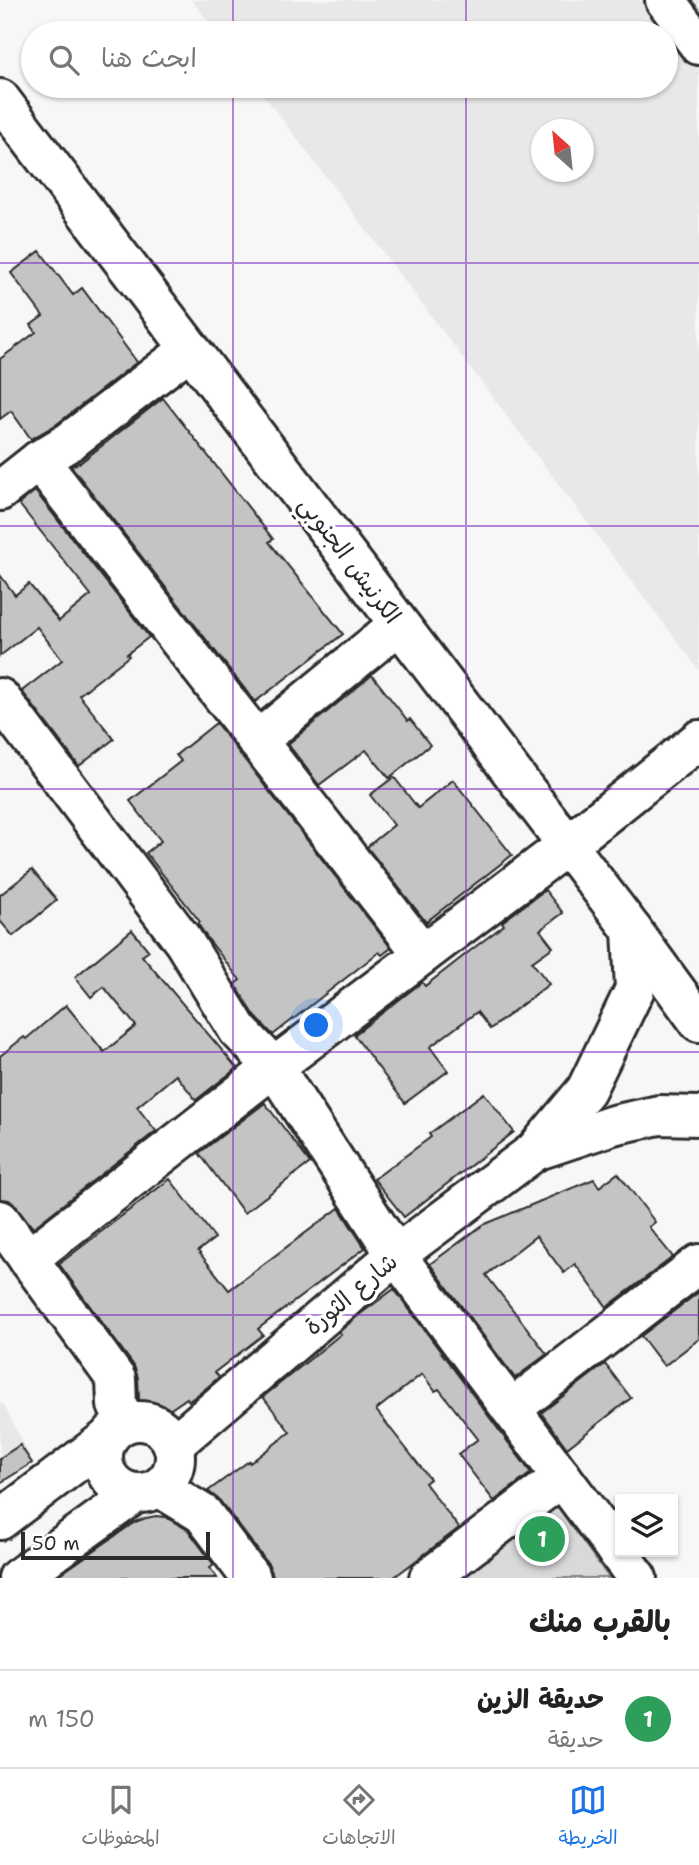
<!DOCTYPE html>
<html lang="ar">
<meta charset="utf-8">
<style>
:root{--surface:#fff;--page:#f2f2f2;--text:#222;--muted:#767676;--line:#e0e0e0;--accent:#1a73e8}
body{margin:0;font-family:"Shantell Sans","Playpen Sans Arabic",sans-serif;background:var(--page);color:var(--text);direction:rtl}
.controls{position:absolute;right:21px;bottom:21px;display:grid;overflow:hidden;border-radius:0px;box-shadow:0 2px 5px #0004}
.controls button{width:63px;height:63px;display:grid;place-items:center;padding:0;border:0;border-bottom:2px solid var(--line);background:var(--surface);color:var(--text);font:35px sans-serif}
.compass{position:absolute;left:531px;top:119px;width:63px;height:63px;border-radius:50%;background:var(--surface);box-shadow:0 2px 5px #0004;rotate:333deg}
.scale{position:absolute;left:21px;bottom:18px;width:189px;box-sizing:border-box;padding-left:7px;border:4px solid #2b2b2b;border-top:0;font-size:19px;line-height:24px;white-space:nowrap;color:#2b2b2b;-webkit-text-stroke:5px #fff;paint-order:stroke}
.you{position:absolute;left:317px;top:1026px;width:24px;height:24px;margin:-18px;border:5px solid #fff;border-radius:50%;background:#1a73e8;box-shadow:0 0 0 10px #1a73e833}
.badge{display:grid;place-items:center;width:46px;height:46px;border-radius:50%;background:var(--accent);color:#fff;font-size:23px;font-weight:700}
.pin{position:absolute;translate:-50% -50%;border:4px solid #fff;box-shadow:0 2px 7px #0006}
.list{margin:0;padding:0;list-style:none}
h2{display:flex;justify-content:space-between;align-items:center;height:91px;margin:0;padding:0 28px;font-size:30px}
h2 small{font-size:23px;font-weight:400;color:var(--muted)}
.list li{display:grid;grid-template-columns:46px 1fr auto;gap:21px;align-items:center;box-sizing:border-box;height:98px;padding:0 28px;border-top:2px solid var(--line)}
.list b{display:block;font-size:26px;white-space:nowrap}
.list p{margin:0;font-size:23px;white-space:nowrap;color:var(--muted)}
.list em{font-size:23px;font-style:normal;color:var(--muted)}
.icon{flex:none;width:38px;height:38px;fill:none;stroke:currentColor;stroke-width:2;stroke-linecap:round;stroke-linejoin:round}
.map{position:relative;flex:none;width:699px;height:1578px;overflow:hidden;direction:ltr}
.search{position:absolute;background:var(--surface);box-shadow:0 2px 5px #0004;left:21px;right:21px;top:21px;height:77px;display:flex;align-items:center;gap:18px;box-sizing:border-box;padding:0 24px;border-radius:38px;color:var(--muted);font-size:26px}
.sheet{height:189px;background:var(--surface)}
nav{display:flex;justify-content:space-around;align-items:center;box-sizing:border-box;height:98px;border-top:2px solid var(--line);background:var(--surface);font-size:19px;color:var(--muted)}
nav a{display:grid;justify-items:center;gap:4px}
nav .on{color:var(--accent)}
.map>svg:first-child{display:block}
.built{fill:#e8e8e8;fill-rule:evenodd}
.green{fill:#d9d9d9;stroke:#828282;stroke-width:2}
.building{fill:#c4c4c4;stroke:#2b2b2b;stroke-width:2}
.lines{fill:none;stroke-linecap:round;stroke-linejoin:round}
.minor-casing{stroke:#2b2b2b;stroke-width:44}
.major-casing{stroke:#2b2b2b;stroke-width:44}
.minor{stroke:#fff;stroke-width:38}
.major{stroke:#fff;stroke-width:38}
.grid{fill:none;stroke:#7b2cbf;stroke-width:2;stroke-opacity:0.55}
.labels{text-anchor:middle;stroke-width:7;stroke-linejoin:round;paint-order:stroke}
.street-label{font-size:24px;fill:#2b2b2b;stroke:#fff}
</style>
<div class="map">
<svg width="699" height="1578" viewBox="0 0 699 1578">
<rect width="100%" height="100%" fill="#f7f7f7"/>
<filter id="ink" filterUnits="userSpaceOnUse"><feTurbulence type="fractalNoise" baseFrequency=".0143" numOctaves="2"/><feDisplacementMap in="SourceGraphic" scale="14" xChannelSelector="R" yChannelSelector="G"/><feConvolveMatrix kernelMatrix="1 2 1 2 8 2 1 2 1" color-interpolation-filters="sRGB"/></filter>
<g filter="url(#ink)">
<g class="built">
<path d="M192,0H699V670L257,86H666V33H217ZM542,130H584V172H542Z"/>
<path d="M0,1402L4,1405L33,1463L0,1484Z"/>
</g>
<path class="green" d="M552,1499L609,1578H453Z"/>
<g class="building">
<path d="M40,251L73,295L82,288L137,362L57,424L31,439L11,411L0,419V359L36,332L31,325L43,316L11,273Z"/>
<path d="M163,398L273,539L269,542L343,634L255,702L71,466L81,462Z"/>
<path d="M35,491L149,637L127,654L129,656L79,695L114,739L79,766L22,691L62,660L37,627L0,656V575L15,595L29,584L59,621L91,595L19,504Z"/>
<path d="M372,675L408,721L410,719L430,745L389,778L366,750L319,785L288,744Z"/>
<path d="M216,723L391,948L382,955L379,952L273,1035L255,1016L235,984L240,980L208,939L198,924L200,922L146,853L161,841L130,801L181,761L176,755Z"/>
<path d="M394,777L418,808L453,780L512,855L426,922L367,847L394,825L370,795Z"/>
<path d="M32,870L57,900L13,936L0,921V895Z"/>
<path d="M545,890L563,913L540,930L553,947L532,962L549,984L490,1029L477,1012L430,1047L448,1071L405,1103L354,1035L422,982L425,986L475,947L504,925L502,922Z"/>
<path d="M132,930L149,951L142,956L237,1068L196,1100L176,1075L137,1107L156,1131L33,1228L17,1207L9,1200L0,1199V1056L24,1037L26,1039L66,1005L104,1052L136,1026L104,987L91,997L75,977Z"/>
<path d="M484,1093L514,1132L404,1217L374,1179L431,1137L429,1134Z"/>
<path d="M265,1103L310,1163L244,1213L199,1153Z"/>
<path d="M618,1173L655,1222L649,1227L673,1257L607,1307L575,1264L564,1273L536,1236L486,1275L547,1354L515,1378L430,1264L483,1225L594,1179L599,1187Z"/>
<path d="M170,1179L215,1238L198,1251L229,1290L339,1208L365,1248L258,1329L263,1335L215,1372L219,1377L204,1390L189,1401L187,1398L168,1411H151L141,1405L139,1399L138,1378L134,1366L59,1264Z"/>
<path d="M394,1289L531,1473L494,1501L458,1454L478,1439L439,1389L435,1391L422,1374L376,1410L430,1479L425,1483L459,1528L393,1578H274L269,1565L220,1501L208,1491L249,1461L250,1463L290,1432L263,1397L341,1334L339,1332L359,1315Z"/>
<path d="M699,1292V1339L664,1366L641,1336Z"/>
<path d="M605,1364L631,1398L567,1448L541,1413Z"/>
<path d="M20,1445L32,1463L0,1483V1458Z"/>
<path d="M156,1516L165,1517L188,1530L214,1565L210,1568L217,1578H55L135,1522L146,1518Z"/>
</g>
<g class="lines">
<defs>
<g id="minor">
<path d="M665,0L699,45"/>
<path d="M39,460L69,442L190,349"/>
<path d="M0,491L39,460L423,954"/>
<path d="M0,698L184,942L238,1030L274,1067L396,1255L637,1578"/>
<path d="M257,741L398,625"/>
<path d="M0,1220L116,1379L117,1405L126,1423"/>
<path d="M28,1259L274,1067L566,846L699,740"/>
<path d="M511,1409L699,1264"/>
<path d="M159,1487L203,1514L251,1578"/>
<path d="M429,1578L562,1477"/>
</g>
<g id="major">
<path d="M0,99L632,930L699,1022"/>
<path d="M535,1151L613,1125L659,1115L699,1116"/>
<circle cx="139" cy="1457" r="36"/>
<path d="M173,1445L396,1255L535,1151L586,1090L635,989L632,930"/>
<path d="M0,1520L108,1438"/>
<path d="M18,1578L136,1493"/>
</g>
</defs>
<use href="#minor" class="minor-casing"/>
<use href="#major" class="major-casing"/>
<use href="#minor" class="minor"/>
<use href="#major" class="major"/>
</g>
</g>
<path class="grid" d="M233,0V33M466,0V33M233,86V1578M466,86V1578M0,263H699M0,526H699M0,789H699M0,1052H699M0,1315H699"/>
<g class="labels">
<g class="street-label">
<text transform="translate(350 560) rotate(53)" y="8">الكرنيش الجنوبي</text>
<text transform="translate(351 1294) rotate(-40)" y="8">شارع الثورة</text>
</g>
</g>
</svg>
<div class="controls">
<button><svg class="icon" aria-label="layers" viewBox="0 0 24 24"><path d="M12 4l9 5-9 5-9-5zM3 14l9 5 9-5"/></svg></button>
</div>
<svg class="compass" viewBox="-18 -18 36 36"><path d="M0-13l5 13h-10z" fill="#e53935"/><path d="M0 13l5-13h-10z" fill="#767676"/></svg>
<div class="scale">50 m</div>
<div class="you"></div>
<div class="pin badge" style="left:542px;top:1539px;background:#2e9e5b">1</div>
<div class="search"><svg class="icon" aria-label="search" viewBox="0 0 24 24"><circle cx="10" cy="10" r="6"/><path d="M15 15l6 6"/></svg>ابحث هنا</div>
</div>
<section class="sheet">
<h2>بالقرب منك<small></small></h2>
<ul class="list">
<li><span class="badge" style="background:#2e9e5b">1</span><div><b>حديقة الزين</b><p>حديقة</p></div><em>150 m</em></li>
</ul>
</section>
<nav>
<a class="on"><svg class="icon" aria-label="map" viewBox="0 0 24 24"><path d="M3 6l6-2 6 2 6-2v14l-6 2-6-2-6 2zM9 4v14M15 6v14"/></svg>الخريطة</a>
<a><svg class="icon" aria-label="directions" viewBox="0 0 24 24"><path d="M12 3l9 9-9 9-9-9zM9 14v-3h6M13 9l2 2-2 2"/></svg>الاتجاهات</a>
<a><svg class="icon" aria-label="saved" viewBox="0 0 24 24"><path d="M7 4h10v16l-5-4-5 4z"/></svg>المحفوظات</a>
</nav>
